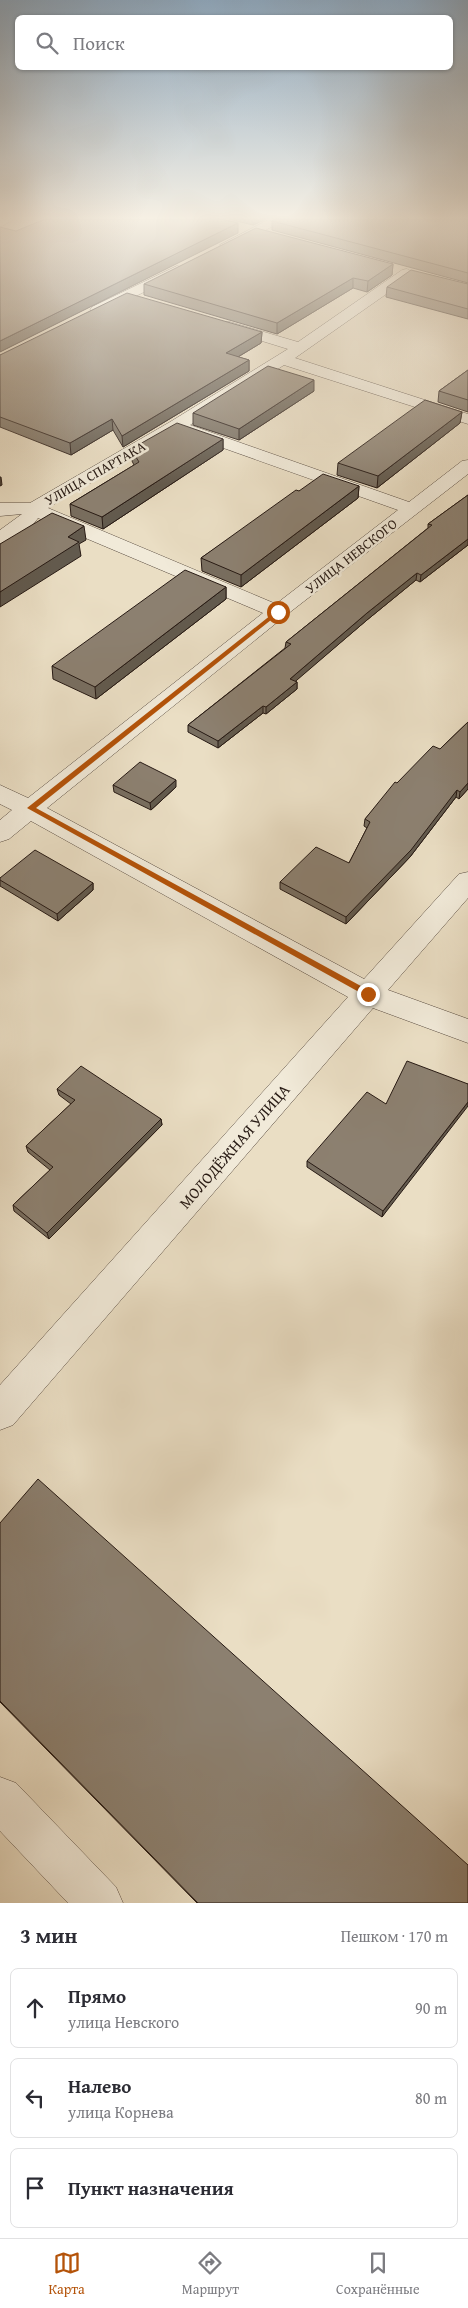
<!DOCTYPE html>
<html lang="ru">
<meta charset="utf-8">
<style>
:root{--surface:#fff;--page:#f7f7f7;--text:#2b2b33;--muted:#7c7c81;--line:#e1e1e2;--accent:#b45309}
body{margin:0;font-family:"Gentium Book Plus",serif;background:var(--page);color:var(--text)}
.stop{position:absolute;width:15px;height:15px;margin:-11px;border:4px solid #b45309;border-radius:50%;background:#fff}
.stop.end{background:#b45309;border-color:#fff;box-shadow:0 1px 5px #0008}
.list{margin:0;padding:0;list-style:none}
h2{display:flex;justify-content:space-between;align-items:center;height:65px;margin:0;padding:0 20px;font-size:21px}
h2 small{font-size:16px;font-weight:400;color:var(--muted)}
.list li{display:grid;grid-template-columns:32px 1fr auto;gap:15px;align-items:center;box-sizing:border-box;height:80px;margin:0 10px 10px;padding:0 10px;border:1px solid var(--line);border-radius:8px}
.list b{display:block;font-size:19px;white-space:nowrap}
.list p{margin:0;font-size:16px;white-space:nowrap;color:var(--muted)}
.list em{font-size:16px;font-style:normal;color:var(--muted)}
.icon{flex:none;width:28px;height:28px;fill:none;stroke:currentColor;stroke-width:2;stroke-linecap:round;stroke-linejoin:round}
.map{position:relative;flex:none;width:468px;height:1903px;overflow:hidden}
.search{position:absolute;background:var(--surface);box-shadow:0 1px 4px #0004;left:15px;right:15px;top:15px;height:55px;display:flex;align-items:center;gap:12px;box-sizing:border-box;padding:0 18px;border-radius:8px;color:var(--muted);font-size:19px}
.sheet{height:335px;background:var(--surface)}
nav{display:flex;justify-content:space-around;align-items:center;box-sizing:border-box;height:70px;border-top:1px solid var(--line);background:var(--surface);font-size:14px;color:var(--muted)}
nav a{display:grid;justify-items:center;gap:2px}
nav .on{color:var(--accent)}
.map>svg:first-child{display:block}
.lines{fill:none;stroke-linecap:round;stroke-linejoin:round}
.minor-casing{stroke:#584b40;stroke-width:1}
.minor{fill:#f1ead9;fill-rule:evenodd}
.wall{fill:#786e60;stroke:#271a14}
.shaded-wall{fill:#625a4e;stroke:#271a14}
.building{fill:#8c8070;stroke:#271a14}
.route{fill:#b45309}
.labels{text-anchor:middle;stroke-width:5;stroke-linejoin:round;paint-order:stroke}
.far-street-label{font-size:14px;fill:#271a14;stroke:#f1ead9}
.street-label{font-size:16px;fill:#271a14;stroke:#f1ead9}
</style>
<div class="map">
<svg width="468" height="1903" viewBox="0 0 468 1903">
<rect width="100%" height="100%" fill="#eadec4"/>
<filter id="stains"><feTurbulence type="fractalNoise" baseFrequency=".004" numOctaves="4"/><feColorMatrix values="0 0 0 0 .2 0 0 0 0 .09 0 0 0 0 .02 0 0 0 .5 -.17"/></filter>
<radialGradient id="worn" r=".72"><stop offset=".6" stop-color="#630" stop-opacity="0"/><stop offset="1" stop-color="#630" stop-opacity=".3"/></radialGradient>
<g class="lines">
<defs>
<g id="minor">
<path d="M0,219H15L0,227Z"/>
<path d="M270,219H286L232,248H222L220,245Z"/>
<path d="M177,266L182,267L184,270L182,273L102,313L97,314L90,310L92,307Z"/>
<path d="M407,269L414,273L412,276L295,358L468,414V424L284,365L190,425L409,502L462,461L468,460V474L285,616L47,808L364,979L459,874L468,872V898L388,990L468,1019V1043L373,1008L13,1425L0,1430V1385L348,997L31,821L9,839L0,842V820L12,810L0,804V785L28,798L263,613L38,518C31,529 13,540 0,544V530L22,514L0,516V503H30L170,422L288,349L220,328L218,325L220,322H230L298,342L402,270ZM180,431L181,433L398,510L276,604L48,508Z"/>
<path d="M0,1777L16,1783L116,1887L123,1903H68L0,1831Z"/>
</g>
</defs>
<use href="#minor" class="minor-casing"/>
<use href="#minor" class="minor"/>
</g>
<g class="wall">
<path d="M229,219H266L253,225Z"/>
<path d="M468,219V283L272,230V221Z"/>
<path d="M393,264L392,275L367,292L353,288L277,334L144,295V284Z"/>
<path d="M468,284V319L386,297L387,287Z"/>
<path d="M262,332L261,343L238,357L249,360V371L123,447L113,430L71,455L0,427V355Z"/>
<path d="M468,370V412L438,402L439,391Z"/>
<path d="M314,391L239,440L193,425V413Z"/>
<path d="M462,412L460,423L377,488L337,475L338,463Z"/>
<path d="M223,439V450L103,529L71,516L70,504L134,465L132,461L131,449Z"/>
<path d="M359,486L358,498L241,587L202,571L201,558L299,491Z"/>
<path d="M468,495V545L420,582L416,580L367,620L295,681L297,682V689L266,714L263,713L218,748L188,732V725L285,648L286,642L428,528V524Z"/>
<path d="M226,587V599L96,699L53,679L52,666Z"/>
<path d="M468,722V789L459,799L456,797L410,857L346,924L280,889V882L349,863L367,828L364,826L365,819L397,783L440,749Z"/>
<path d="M113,785L176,787L151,810L114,792Z"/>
<path d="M0,878L93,883V890L58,921L0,886Z"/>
<path d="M468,1084L382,1217L307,1167V1161L386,1104Z"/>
<path d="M57,1089L161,1119L162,1125L49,1239L14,1211L13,1205L50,1170L28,1152L26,1146L71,1104L59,1095Z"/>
<path d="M0,1523L468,1903H197L0,1702Z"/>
</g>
<g class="shaded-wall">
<path d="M253,219H266L253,225Z"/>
<path d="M238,223V233L0,352V341Z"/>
<path d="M393,264L392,275L367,292L368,281Z"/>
<path d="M353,278V288L277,334V323Z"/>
<path d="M262,332L261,343L226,364V353Z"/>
<path d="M249,360V371L123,447L122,436Z"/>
<path d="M314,380V391L239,440V429Z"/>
<path d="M462,412L460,423L377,488L378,476Z"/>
<path d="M112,419L113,430L71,455L70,443Z"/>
<path d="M223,439V450L103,529L102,517Z"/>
<path d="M0,477H1L2,485L0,486Z"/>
<path d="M359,486L358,498L241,587V575Z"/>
<path d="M84,526L86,540L79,544L81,556L0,607V592L68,537Z"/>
<path d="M468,539V545L420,582L421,575Z"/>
<path d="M417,573L416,580L367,620L290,686V679L367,613Z"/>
<path d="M226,587V599L96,699L95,687Z"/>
<path d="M297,682V689L266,714V707Z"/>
<path d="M263,706V713L218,748V741Z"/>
<path d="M176,780V787L151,810L150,803Z"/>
<path d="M468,783V789L459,799L460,792Z"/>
<path d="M457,790L456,797L410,857L346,924V917Z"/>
<path d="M93,883V890L58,921L57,914Z"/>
<path d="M468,1102V1106L382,1217L383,1211Z"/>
<path d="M161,1119L162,1125L49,1239L47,1233Z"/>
</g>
<g class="building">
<path d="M45,219H221L238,223L0,341V227L16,231Z"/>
<path d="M275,219H468V273L272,221Z"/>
<path d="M256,228L393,264L368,281L353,278L277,323L144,284Z"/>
<path d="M411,270L468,284V309L387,287Z"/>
<path d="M127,293L262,332L226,353L249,360L122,436L112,419L70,443L0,417V355Z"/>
<path d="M268,366L314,380L239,429L193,413Z"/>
<path d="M468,370V400L439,391Z"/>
<path d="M425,400L462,412L378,476L338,463L411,410Z"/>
<path d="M177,423L223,439L102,517L70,504L139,462L131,449Z"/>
<path d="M323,474L359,486L241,575L201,558L296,490L299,491Z"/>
<path d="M468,495V539L421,575L417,573L367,613L290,679L297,682L266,707L263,706L218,741L188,725L291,644L286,642L432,525L428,524Z"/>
<path d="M52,513L84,526L68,537L79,542L0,592V544Z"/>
<path d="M185,570L226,587L95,687L52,666Z"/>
<path d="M468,722V783L460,792L457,790L411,850L346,917L280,882L316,847L349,863L370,822L365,819L395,782L397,783L433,746L440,749Z"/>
<path d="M140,762L176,780L150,803L113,785Z"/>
<path d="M35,850L93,883L57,914L0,880V878Z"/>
<path d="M407,1061L468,1084V1102L383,1211L307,1161L367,1092L386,1104Z"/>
<path d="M81,1066L161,1119L47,1233L13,1205L53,1167L26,1146L75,1100L57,1089Z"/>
<path d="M38,1479L468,1865V1903H198L0,1701V1523Z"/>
</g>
<linearGradient id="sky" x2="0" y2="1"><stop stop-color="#8eaac2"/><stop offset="0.45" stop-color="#f6f0e4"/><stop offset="1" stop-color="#f6f0e4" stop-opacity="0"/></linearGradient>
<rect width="468" height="485" fill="url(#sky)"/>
<path class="route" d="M276,611L281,612L36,808L370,991V996L368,997L27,808Z"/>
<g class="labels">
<g class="far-street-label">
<text transform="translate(95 473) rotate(-30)" y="5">УЛИЦА СПАРТАКА</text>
<text transform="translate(351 556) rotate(-38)" y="5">УЛИЦА НЕВСКОГО</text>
</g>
<g class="street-label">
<text transform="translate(234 1146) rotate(-49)" y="6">МОЛОДЁЖНАЯ УЛИЦА</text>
</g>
</g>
<rect width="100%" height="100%" filter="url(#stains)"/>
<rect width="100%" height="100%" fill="url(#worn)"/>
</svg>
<div class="stop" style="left:278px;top:612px"></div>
<div class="stop end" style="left:368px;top:994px"></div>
<div class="search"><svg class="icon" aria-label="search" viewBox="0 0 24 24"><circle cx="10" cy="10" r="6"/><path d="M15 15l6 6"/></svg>Поиск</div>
</div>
<section class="sheet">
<h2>3 мин<small>Пешком · 170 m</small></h2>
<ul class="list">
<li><svg class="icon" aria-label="ahead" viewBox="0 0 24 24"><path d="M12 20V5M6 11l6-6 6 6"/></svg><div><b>Прямо</b><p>улица Невского</p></div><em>90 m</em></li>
<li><svg class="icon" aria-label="left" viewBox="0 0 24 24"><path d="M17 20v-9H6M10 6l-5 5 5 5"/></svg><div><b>Налево</b><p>улица Корнева</p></div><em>80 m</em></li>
<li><svg class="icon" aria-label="arrive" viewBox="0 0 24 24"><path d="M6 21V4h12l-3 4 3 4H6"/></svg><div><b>Пункт назначения</b></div></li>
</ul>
</section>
<nav>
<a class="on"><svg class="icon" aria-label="map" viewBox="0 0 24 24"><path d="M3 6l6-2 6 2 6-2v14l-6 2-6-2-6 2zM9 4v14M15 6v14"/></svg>Карта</a>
<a><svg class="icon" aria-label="directions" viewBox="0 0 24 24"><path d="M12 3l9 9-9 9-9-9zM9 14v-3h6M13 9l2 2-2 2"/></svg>Маршрут</a>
<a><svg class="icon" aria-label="saved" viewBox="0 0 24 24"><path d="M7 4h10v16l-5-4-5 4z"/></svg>Сохранённые</a>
</nav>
